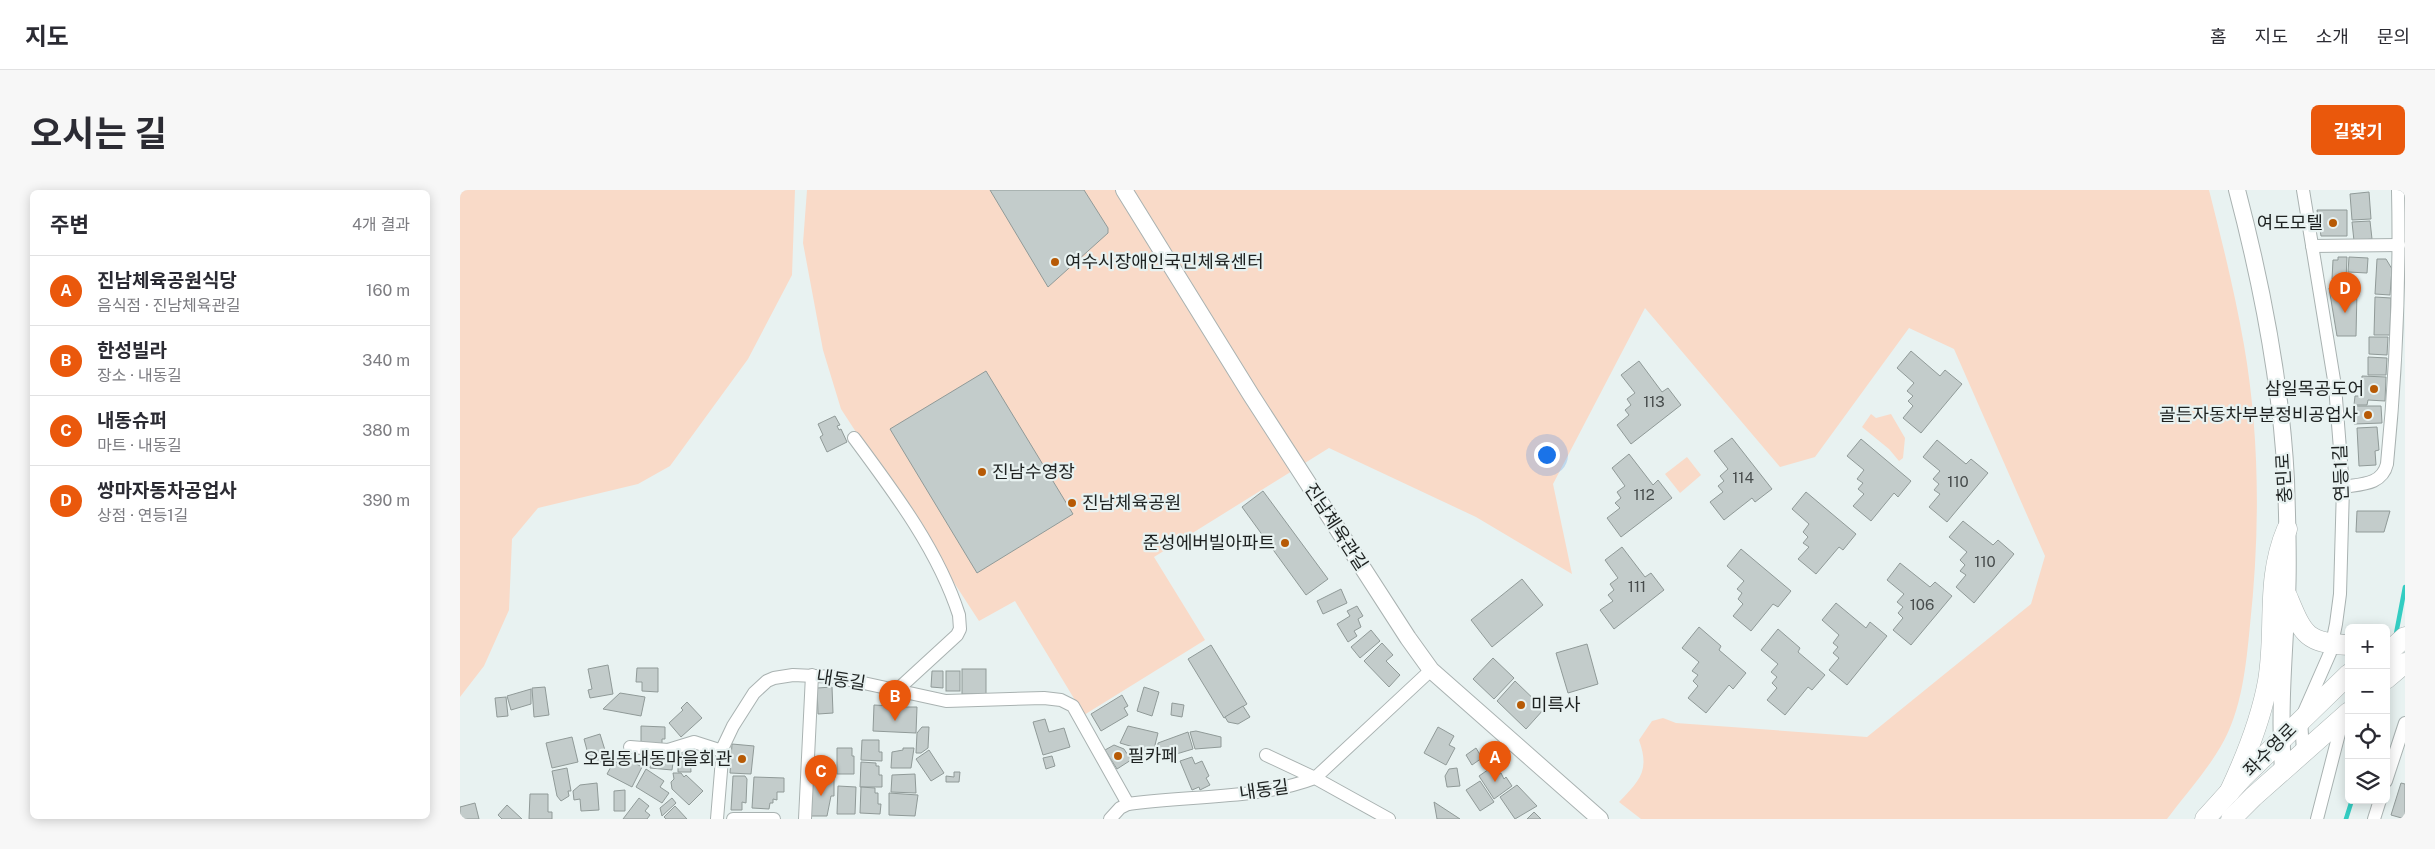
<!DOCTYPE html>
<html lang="ko">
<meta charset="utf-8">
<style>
:root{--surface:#fff;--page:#f7f7f7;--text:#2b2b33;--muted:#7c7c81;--line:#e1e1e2;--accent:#ea580c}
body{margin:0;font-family:"Public Sans","Noto Sans KR",sans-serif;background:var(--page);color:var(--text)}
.controls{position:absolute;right:15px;bottom:15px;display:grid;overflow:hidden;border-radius:8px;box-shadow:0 2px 12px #0003}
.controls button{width:45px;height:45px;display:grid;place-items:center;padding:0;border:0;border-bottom:1px solid var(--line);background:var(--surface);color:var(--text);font:25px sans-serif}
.you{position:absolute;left:1086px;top:264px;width:18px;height:18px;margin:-12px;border:4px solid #fff;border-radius:50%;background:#1a73e8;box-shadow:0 0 0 8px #1a73e833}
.badge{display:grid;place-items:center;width:32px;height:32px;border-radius:50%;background:var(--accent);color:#fff;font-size:16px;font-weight:700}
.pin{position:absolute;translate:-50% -41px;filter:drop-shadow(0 1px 2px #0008)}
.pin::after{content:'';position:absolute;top:26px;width:18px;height:15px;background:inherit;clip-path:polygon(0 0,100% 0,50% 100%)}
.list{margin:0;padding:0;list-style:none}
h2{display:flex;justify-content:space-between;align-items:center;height:65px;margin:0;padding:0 20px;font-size:21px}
h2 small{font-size:16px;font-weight:400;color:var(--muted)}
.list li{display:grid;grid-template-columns:32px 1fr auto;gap:15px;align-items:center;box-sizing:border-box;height:70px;padding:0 20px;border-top:1px solid var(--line)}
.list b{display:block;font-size:19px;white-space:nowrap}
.list p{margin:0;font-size:16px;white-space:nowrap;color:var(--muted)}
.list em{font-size:16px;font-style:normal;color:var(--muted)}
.icon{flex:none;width:28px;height:28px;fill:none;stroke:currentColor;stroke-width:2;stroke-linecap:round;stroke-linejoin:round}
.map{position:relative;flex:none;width:1945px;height:629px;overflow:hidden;border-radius:8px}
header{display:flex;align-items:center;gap:30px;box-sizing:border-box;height:70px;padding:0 25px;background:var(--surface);border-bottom:1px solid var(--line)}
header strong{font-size:24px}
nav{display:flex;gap:28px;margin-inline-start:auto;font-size:18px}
.intro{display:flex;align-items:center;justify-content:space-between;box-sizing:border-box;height:120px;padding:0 30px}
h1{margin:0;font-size:35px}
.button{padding:12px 22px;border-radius:8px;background:var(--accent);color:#fff;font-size:18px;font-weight:700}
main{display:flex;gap:30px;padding:0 30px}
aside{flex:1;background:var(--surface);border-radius:8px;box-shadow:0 2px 12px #0003}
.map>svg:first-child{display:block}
.green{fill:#f9dac8}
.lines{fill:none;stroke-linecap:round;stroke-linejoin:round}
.stream{stroke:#33cdc2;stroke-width:4.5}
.building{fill:#c3cccb;stroke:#909a98}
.minor-casing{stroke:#a9b2b1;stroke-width:14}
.tertiary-casing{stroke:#a9b2b1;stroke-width:18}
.primary-casing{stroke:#a9b2b1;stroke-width:21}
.minor{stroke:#fff;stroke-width:12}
.tertiary{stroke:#fff;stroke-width:16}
.primary{stroke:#fff;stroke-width:20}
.poi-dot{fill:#b75a05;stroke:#e8f2f1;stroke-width:2}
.labels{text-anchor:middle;stroke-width:4.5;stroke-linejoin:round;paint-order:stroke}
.number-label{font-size:15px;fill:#474c4c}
.poi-label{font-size:18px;fill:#1e2221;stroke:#e8f2f1;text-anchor:end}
.street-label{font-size:18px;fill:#1e2221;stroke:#e8f2f1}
</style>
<header>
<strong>지도</strong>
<nav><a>홈</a><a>지도</a><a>소개</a><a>문의</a></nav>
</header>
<div class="intro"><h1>오시는 길</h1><a class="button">길찾기</a></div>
<main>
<aside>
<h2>주변<small>4개 결과</small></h2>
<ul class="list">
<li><span class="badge">A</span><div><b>진남체육공원식당</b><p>음식점 · 진남체육관길</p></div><em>160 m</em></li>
<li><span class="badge">B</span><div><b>한성빌라</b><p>장소 · 내동길</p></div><em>340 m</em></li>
<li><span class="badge">C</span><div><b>내동슈퍼</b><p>마트 · 내동길</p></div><em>380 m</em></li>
<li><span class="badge">D</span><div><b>쌍마자동차공업사</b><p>상점 · 연등1길</p></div><em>390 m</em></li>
</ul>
</aside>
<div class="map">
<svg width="1945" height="629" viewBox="0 0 1945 629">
<rect width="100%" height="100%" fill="#e8f2f1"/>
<g class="green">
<path d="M0,0H335L332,85L288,169L210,276L178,294L78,318L52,349L49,420L24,476L0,507Z"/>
<path d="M347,0H1749C1762,51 1775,103 1784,155C1800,247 1800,343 1790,435C1786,476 1782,520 1761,556C1746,582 1725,605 1707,629H1181L1159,612C1180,590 1190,581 1179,550L1192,531L1203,528L1216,533L1407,547L1571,414L1585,366L1494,159L1449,138L1355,267L1320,277L1185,118L1093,294L1112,384L1016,327L869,258L694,367L745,450L624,525L555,411L519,431L381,219L363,160L343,53Z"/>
<path d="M1411,224L1416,228L1431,224L1445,248L1443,268L1439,271L1429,259L1402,237Z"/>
<path d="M1227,267L1241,285L1220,303L1205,284Z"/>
</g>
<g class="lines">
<g class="stream">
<path d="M1936,444L1945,397"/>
<path d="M1886,629L1892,610"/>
</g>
</g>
<g class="building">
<path d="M530,0H624L648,38V43L588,97Z"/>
<path d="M1909,2L1911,29L1892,30L1890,4Z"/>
<path d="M1857,20H1887V46H1861Z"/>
<path d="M1910,31L1912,49L1894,51L1892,32Z"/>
<path d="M1878,67H1887L1886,90L1872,89L1873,70H1878Z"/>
<path d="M1889,67L1908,68L1907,83L1888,82Z"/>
<path d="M1917,69H1926L1932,79L1930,105L1915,104Z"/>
<path d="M1869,98L1897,100L1896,146H1877Z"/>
<path d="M1915,107L1931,108L1930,145H1914Z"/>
<path d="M1909,147H1928L1927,165L1909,164Z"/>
<path d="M1451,161L1480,186L1485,180L1502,194L1461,243L1443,228L1453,216L1448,211L1453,206L1447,201L1454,193L1437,178Z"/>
<path d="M1908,167L1927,168L1926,185H1908Z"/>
<path d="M1179,171L1202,202L1208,198L1221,215L1171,254L1157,235L1169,225L1165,220L1171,215L1167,209L1175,203L1161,185Z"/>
<path d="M526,181L613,324L517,383L430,239Z"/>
<path d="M1902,186L1926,187L1925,211L1908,210L1907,215H1894L1895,206H1901Z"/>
<path d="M1894,216H1921L1922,233L1894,234Z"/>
<path d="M375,226L380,235L377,236L379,240L381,239L387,252L367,262L360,247L363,245L358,234Z"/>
<path d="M1917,237L1919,260L1915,261L1916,275L1899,276L1897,238Z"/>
<path d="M1272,248L1312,299L1295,312L1292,308L1264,330L1250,312L1263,302L1258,296L1264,291L1260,286L1268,279L1254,261Z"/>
<path d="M1401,249L1451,291L1438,307L1434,303L1411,331L1393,316L1404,304L1398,299L1403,293L1397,289L1404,280L1387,266Z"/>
<path d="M1477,250L1506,274L1511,269L1528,283L1487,332L1469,317L1480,304L1474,300L1479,294L1473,289L1480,281L1463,267Z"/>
<path d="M1169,264L1193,295L1198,290L1212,308L1161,347L1147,328L1160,318L1155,313L1161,308L1157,302L1165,296L1152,278Z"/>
<path d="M803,301L868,389L846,405L782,317Z"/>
<path d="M1346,302L1396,344L1383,360L1379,357L1356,384L1338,369L1349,357L1343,353L1348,347L1343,342L1349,334L1332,319Z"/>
<path d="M1897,321H1930L1924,342H1896Z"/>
<path d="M1503,331L1533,355L1538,350L1554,364L1514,413L1496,397L1506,385L1500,381L1505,375L1500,370L1507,362L1489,347Z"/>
<path d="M1162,357L1185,387L1191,383L1204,400L1154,439L1140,420L1153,411L1148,405L1154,400L1150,394L1158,388L1145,370Z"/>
<path d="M1281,359L1331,401L1318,417L1313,414L1291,441L1273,426L1283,414L1278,409L1282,403L1277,399L1284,391L1267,376Z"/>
<path d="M1440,373L1470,397L1475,392L1492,406L1451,455L1433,440L1443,428L1438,423L1443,417L1437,412L1444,404L1427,390Z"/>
<path d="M1062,389L1083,415L1032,457L1011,430Z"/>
<path d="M881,399L887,413L863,424L857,411Z"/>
<path d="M1376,413L1406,438L1410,432L1427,446L1387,495L1369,480L1379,468L1373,463L1378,457L1373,453L1379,445L1362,430Z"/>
<path d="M897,416L903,426L898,429L901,437L894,441L897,446L888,452L877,434L890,426L887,421Z"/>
<path d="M1239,437L1261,456L1259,460L1286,483L1273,499L1269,495L1246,523L1228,508L1238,496L1233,491L1238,485L1232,481L1239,472L1222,458Z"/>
<path d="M1318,439L1340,458L1338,462L1365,485L1352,500L1348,497L1325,525L1307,510L1317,498L1312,493L1317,487L1311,482L1318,474L1301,460Z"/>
<path d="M911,440L920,451L900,468L891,457Z"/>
<path d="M922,453L933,465L926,471L940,485L929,497L904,471Z"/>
<path d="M1127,454L1138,494L1108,503L1096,463Z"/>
<path d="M751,455L787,514L764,528L728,469Z"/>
<path d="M1033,468L1054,488L1034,509L1013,489Z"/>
<path d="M148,475L153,504L130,508L128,500L132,499L128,479Z"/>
<path d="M177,478H198V502L182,501V492H176Z"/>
<rect x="502" y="479" width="24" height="25"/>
<path d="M472,481H483V498L471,497Z"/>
<rect x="486" y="481" width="14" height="20"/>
<path d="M1055,491L1084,519L1066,539L1037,511Z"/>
<path d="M85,497L89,525L74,527L72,498Z"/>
<path d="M372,497L373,523L358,524L357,498Z"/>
<path d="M684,497L699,502L692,526L677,521Z"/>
<path d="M71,499V514L51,520L47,506Z"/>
<path d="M160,503L185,507L181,526L143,519Z"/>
<path d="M662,505L668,516L664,518L668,525L641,541L631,524Z"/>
<path d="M46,507L48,526L37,527L35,508Z"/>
<path d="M227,512L242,528L221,547L209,533L223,520L221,518Z"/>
<path d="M712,513L724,515L722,527L711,525Z"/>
<path d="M414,515L433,516V520H438L439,517H457L456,543L413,541Z"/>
<path d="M783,516L790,527L778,534L768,532L765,527Z"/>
<path d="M585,529L589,542L604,538L610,557L583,565L573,532Z"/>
<path d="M181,536L205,537V549H202V554H181Z"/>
<path d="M668,536L698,543L693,563L660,553Z"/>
<path d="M462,537H469L468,558L461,563H456L457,543Z"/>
<path d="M978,537L994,546L989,555L995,558L986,575L964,563Z"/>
<path d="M736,541L761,547V557L735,559L730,542Z"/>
<path d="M728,542L733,559L703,568L697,567L698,553Z"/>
<path d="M140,544L148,570L131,575L124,549Z"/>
<path d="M112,547L118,572L92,578L86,553Z"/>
<path d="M402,550H419V562H422V571L401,570Z"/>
<path d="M272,554L294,556L291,584L270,583Z"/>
<path d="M654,555L664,559L671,570L657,579L645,560Z"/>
<path d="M377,558H392V566H394V584H377Z"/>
<path d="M443,558H454L451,578H431L432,562L443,560Z"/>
<path d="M1016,558L1022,568L1012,575L1006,565Z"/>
<path d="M469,560L484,583L471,591L456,569Z"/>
<path d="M192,563L214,566L212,580L190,578Z"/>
<path d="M218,564H230L231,582H218Z"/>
<path d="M592,566L595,576L586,579L583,568Z"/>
<path d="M732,567L735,574L742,571L749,586L746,588L750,595L740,600L739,597L732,600L720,571Z"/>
<path d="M160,569L166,572L167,569L182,577L172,597L147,584L154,571L158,573Z"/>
<path d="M401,572L416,573V576H419V585H422V597H400Z"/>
<path d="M1032,577L1038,585L1041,583L1044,589L1046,587L1052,596L1034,609L1019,586Z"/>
<path d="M107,578L111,601H108L109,606L101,611L97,606L92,581Z"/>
<path d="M997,578L1000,596L987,597L985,586L989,579Z"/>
<path d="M186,579L204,591L200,597L209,603L202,613L176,597Z"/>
<path d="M494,582H500L499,592H486V586L494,587Z"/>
<path d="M213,583H221L224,587L226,585L243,601L229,615L212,599L211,592L214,589Z"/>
<path d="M455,584L456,603L431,602L432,585Z"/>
<path d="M273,586H285L287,589L286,613L282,612V620H271Z"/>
<path d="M353,586L374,589V606H371L367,626H351Z"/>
<path d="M294,587L324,588V602H317V610L313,609V613H310L309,619L292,618Z"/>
<path d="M1020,591L1034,612L1020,621L1006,600Z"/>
<path d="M137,593L139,620L121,621L120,609L114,610L113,601L120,595Z"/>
<path d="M1941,593L1945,594V629L1931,625Z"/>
<path d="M1057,595L1077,616L1055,629L1040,607Z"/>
<path d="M378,596L396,597L395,624H377Z"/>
<path d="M401,597L415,598V603H418V614H421L420,624L400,623Z"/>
<path d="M165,600V621H154V601Z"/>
<path d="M429,603L458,605L455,626L429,625Z"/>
<path d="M70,604H88V622H92V629H69Z"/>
<path d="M179,608L189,616L185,621L190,625L187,629H163Z"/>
<path d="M212,608L216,613L202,626L200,618Z"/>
<path d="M974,612L1000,629H977Z"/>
<path d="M15,613L19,629H0V617Z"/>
<path d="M47,615L62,629H42L38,625Z"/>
<path d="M215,616L227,629H206L204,627Z"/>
<path d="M1074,622L1081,629H1067Z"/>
</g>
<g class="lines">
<defs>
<g id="minor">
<path d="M1843,0L1875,196L1883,297L1880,404L1876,434L1870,463L1841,529L1843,562"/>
<path d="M1852,56L1939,55"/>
<path d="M394,248C434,302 478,360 499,425L500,439L497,445L436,501"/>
<path d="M1883,297C1901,294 1922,295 1927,274C1936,183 1940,92 1938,0"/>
<path d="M170,557L208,560L234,552L262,561"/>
<path d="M806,565L855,588L971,480"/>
<path d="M1926,591L1945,533"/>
<path d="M257,629L263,557L273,536L294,503L307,491L314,488L333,485L376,487L486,511L584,508L601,510L613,516L668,614"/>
<path d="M273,629H314"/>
<path d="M345,629L352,485"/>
<path d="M650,629L660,618L668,614C730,605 797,610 855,588L929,629"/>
<path d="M1857,629L1883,528"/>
<path d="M1914,629L1920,610"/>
</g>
<g id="tertiary">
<path d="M664,0L791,205L948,448L971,480L1140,629"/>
<path d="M1777,0C1802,95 1821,191 1826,290C1827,328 1829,368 1827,407C1824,464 1819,522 1823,580"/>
</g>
<g id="primary">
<path d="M1827,406C1843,444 1845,453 1889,455"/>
<path d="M1926,464L1945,447"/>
<path d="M1926,489L1945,473"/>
<path d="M1769,603C1786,567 1801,530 1808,491C1817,438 1805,391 1827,339"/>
<path d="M1745,629L1783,587L1889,484"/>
<path d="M1771,629L1793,607L1889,522"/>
</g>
</defs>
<use href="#minor" class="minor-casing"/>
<use href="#tertiary" class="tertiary-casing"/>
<use href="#primary" class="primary-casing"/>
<use href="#minor" class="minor"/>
<use href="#tertiary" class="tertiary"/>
<use href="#primary" class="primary"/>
</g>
<g class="poi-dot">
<circle cx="1873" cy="33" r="5"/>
<circle cx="595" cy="72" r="5"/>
<circle cx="1914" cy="199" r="5"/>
<circle cx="1908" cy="225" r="5"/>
<circle cx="522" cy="282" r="5"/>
<circle cx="612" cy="313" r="5"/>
<circle cx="825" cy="353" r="5"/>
<circle cx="1061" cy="515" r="5"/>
<circle cx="658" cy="566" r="5"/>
<circle cx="282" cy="569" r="5"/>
</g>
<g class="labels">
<g class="number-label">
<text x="1194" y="217">113</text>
<text x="1283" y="293">114</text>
<text x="1498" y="297">110</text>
<text x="1184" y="310">112</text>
<text x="1525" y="377">110</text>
<text x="1177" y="402">111</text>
<text x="1462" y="420">106</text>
</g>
<g class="poi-label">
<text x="1863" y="39">여도모텔</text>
<text x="605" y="78" text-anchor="start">여수시장애인국민체육센터</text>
<text x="1904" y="205">삼일목공도어</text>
<text x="1898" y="231">골든자동차부분정비공업사</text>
<text x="532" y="288" text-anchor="start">진남수영장</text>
<text x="622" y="319" text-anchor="start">진남체육공원</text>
<text x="815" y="359">준성에버빌아파트</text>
<text x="1071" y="521" text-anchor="start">미륵사</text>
<text x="668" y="572" text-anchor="start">필카페</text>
<text x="272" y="575">오림동내동마을회관</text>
</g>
<g class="street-label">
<text transform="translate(1881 283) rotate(-92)" y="6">연등1길</text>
<text transform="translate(1824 288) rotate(-93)" y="6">충민로</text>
<text transform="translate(876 337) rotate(57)" y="6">진남체육관길</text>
<text transform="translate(381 490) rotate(9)" y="6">내동길</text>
<text transform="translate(1810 560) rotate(-45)" y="6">좌수영로</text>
<text transform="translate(804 600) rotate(-8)" y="6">내동길</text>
</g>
</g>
</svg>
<div class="controls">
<button>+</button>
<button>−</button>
<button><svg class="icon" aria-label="locate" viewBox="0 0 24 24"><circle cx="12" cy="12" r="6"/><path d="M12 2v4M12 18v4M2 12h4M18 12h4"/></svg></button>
<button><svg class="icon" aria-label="layers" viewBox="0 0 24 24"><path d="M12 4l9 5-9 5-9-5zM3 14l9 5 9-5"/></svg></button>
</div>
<div class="you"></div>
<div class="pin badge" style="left:1035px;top:592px">A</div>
<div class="pin badge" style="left:435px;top:531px">B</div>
<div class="pin badge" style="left:361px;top:606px">C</div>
<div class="pin badge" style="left:1885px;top:123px">D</div>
</div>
</main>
